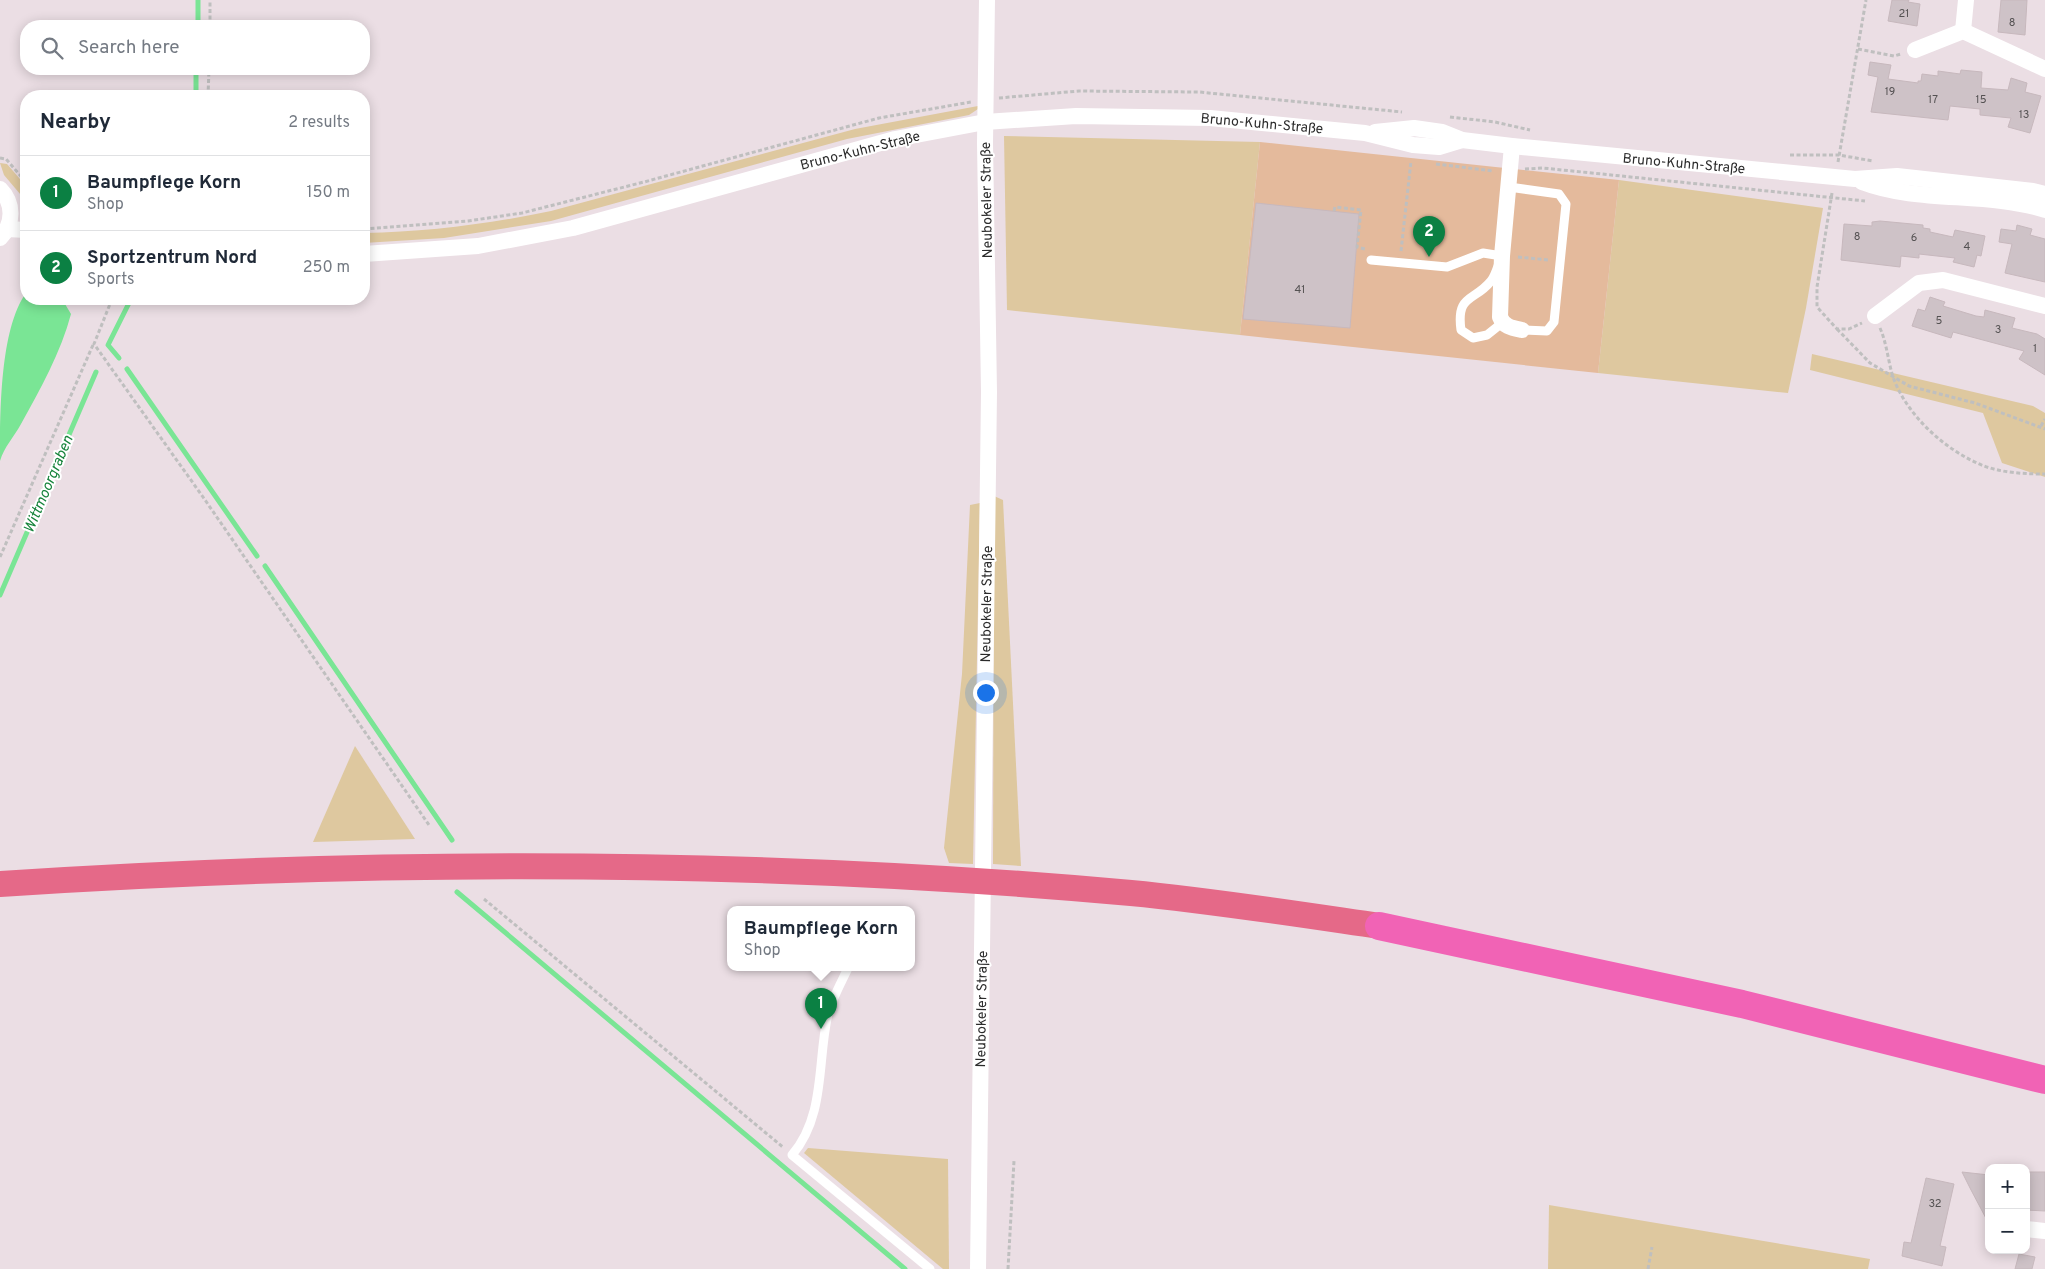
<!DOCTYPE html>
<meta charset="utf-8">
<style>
:root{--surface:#fff;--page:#f6f6f7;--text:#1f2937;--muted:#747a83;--line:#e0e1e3;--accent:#0b8043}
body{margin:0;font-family:Overpass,sans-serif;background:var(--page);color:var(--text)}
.controls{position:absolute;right:15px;bottom:15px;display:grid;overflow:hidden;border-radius:10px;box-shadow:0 2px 12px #0003}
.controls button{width:45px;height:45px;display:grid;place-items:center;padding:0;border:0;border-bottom:1px solid var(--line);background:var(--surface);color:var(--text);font:25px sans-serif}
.you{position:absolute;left:985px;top:692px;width:18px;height:18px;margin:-12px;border:4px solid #fff;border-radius:50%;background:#1a73e8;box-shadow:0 0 0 8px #1a73e833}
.badge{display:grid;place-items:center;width:32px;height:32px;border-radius:50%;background:var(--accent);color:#fff;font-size:16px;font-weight:700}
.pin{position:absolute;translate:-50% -41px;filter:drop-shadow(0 1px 2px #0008)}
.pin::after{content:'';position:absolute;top:26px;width:18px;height:15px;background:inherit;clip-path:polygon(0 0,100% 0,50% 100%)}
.popup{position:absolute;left:727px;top:906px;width:188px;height:65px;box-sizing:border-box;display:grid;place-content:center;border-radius:10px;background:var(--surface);filter:drop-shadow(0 1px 4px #0005);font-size:16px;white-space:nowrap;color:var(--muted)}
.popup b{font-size:19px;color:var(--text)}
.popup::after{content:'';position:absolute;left:50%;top:100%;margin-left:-10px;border:10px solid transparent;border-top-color:var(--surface)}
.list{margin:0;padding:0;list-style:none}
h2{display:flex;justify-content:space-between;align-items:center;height:65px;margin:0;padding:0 20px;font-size:21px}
h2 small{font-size:16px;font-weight:400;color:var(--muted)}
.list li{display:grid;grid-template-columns:32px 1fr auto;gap:15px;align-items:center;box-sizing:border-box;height:75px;padding:0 20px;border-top:1px solid var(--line)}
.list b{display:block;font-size:19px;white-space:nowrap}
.list p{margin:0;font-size:16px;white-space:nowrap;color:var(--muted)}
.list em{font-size:16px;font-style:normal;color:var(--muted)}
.icon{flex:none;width:28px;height:28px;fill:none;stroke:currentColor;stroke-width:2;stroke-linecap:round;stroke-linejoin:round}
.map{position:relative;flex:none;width:2045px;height:1269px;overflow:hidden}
.search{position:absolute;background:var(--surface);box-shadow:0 2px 12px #0003;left:20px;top:20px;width:350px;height:55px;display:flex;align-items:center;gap:12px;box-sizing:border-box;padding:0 18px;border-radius:20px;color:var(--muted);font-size:19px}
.panel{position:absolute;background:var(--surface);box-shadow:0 2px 12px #0003;left:20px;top:90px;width:350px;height:215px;border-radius:20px}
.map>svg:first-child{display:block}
.green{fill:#dec89f}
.pitch{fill:#e4ba9c}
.water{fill:#7ae595}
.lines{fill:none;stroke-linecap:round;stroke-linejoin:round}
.stream{stroke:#7ae595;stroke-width:5}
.building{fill:#cec2c7;stroke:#c7b8bd}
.path{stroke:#bfbfbf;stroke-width:3;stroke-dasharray:4 2.5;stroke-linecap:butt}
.lane{stroke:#fff;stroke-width:9}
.street{stroke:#fff;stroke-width:16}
.primary{stroke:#e56988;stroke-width:26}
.highway{stroke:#f163b5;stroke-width:28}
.labels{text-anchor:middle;stroke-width:4;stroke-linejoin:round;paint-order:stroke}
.number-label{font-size:11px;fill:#545152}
.street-label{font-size:14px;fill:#2b2b2b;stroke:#fff}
.water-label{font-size:15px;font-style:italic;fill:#17843c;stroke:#fff}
</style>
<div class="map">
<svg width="2045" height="1269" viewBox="0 0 2045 1269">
<rect width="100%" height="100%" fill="#ebdee4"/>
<g class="green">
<path d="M978,106V109L969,115L847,139L551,221L444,238L364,243V233C427,232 489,224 551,211L855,129Z"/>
<path d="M1004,136L1260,142L1240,335L1007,310Z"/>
<path d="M0,163L7,164L26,186V201L4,175Z"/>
<path d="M1619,180L1823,208L1806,308L1788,393L1598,373Z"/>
<path d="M1812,354L2033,406L2045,413V477L2002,463L1983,413L1810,370Z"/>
<path d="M994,496L1003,500L1021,866L993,864Z"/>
<path d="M980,503L973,864L949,863L944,848L962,674L970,505Z"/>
<path d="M355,746L415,839L313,842Z"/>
<path d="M808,1148L948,1159L949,1269H943L804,1153Z"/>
<path d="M1549,1205L1870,1259L1868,1269H1548Z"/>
</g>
<path class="pitch" d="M1260,142L1619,180L1598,373L1240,335Z"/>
<path class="water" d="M26,293V299H62L71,314C61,352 40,390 21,424C14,437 4,447 0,461C0,412 0,329 26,293Z"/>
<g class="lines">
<g class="stream">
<path d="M198,26V0"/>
<path d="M196,96V69"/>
<path d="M119,358L108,345L131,299"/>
<path d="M127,369L257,556"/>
<path d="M265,566L452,840"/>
<path d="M0,595L96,372"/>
<path d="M457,892L905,1269"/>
</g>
</g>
<g class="building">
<path d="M1892,0H1909L1908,2L1920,4L1917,26L1888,21Z"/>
<path d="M2001,0H2027L2025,35L1998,32Z"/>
<path d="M1870,62L1891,65L1888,79L1918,83V81H1921L1922,74L1938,76V71L1960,74L1961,70L1982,72L1981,88L2008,90L2011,78L2027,83L2025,92L2041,96L2030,133L2008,127L2011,118L1980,115V109L1950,106L1948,120L1871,112L1878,77L1868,75Z"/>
<path d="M1256,203L1359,214L1350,328L1243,319Z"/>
<path d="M1880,221L1923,225V228L1930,229V232L1953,237L1955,230L1985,236L1981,256L1977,255L1974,267L1953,262L1955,258L1919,254V258L1901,256L1900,267L1841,260L1844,224L1872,226V222Z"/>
<path d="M2017,225L2032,229L2030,235L2045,239V282L2005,273L2012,244L1999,242L2001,229L2016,231Z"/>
<path d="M1930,297L1945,302L1943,306L1976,316L1984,317L1985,310L2015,318L2012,328L2037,334L2045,339V375L2019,359L2024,351L1953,332L1951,338L1912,326L1918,309L1925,311Z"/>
<path d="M1962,1172L1989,1175V1224L1970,1188Z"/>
<path d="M2027,1172H2045V1211L2026,1210Z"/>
<path d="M1926,1178L1954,1184L1940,1246L1946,1247L1942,1266L1902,1256L1904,1242L1911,1243Z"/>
<path d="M2019,1254L2035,1257L2032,1269H2015Z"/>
</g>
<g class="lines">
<g class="path">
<path d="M210,26V0"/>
<path d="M1858,49L1894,56L1901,54"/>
<path d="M208,96L209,69"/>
<path d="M999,98L1079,91L1199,92L1402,112"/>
<path d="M1450,117L1495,122L1530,130"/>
<path d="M1790,155H1839L1873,161"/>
<path d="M0,158L6,159L26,182"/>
<path d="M1838,162L1866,0"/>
<path d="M1436,164L1494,171"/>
<path d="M1525,169L1543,168L1865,201"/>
<path d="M1832,193L1817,287V307L1837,329H1849L1862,323"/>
<path d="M1334,211L1335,207L1361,210L1357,247L1365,249"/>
<path d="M364,229L468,221L522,213L644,182L879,118L971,102"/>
<path d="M1401,251L1411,161"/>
<path d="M1518,257L1549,260"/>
<path d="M102,299L110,304"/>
<path d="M112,299L94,344L203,497L429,825"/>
<path d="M1880,328C1887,344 1888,361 1893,377C1907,416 1946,451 1984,466C2003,473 2025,474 2045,474"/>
<path d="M1837,329L1870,363L1909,386L1975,403L2045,429"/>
<path d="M2041,426L2045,419"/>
<path d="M0,557L93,345"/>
<path d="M484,899L784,1148"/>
<path d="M1008,1269L1014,1161"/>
<path d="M1648,1269L1652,1247"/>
</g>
<g class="lane">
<path d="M1509,187L1559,194L1566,204L1554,322L1547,331L1522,330"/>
<path d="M1371,260L1447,267L1483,253L1502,256C1498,264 1496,275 1491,281C1474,302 1456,294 1461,330L1473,338L1487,335L1502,323"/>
<path d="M848,968C841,983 832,999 828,1014C817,1061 826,1115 792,1155L930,1269"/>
</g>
<g class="street">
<path d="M1963,31L1966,0"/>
<path d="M1915,50L1963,31L2045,69"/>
<path d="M1375,132L1414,128L1442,132L1462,140L1512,146L1855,179L1897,176L2033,191L2045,194"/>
<path d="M1512,146L1502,256L1500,317C1504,327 1512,328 1522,330"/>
<path d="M1862,182C1920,204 1986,191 2045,210"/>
<path d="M0,189C14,203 14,224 0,238"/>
<path d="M7,229L26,230"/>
<path d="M364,254L478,246L573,228L895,139L985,122L1076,116L1210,118L1365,133L1413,145L1439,147L1462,140"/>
<path d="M1875,316L1919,283L1943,280L2045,306"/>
<path d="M2026,1229L2045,1231"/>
<path d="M978,1269L989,392L985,143L987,0"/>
</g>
<path class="primary" d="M0,884C376,859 756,859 1131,893C1214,901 1297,914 1379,926"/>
<path class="highway" d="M1379,926L1742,1004L2045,1080"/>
</g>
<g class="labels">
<g class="number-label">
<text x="1904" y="17">21</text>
<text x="2012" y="26">8</text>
<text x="1890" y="95">19</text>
<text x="1933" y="103">17</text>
<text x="1981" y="103">15</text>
<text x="2024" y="118">13</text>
<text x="1857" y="240">8</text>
<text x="1914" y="241">6</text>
<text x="1967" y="250">4</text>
<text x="1300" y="293">41</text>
<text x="1939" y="324">5</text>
<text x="1998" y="333">3</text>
<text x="2035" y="352">1</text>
<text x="1935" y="1207">32</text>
</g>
<g class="street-label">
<text transform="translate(1262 123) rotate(5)" y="5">Bruno-Kuhn-Straße</text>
<text transform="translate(860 150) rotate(-14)" y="5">Bruno-Kuhn-Straße</text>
<text transform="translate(1684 163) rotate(5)" y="5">Bruno-Kuhn-Straße</text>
<text transform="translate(986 200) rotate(-91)" y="5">Neubokeler Straße</text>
<text transform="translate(986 604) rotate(-89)" y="5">Neubokeler Straße</text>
<text transform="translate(981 1009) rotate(-89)" y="5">Neubokeler Straße</text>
</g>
<g class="water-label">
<text transform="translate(48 484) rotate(-67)" y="5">Wittmoorgraben</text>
</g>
</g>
</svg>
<div class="controls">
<button>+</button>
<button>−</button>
</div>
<div class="you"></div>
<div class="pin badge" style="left:821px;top:1029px">1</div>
<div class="popup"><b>Baumpflege Korn</b>Shop</div>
<div class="pin badge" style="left:1429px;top:257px">2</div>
<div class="search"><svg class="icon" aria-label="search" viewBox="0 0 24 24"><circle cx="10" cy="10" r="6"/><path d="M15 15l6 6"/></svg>Search here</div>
<section class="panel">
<h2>Nearby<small>2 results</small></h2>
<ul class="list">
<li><span class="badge">1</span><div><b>Baumpflege Korn</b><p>Shop</p></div><em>150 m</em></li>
<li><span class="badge">2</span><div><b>Sportzentrum Nord</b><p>Sports</p></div><em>250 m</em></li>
</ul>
</section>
</div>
